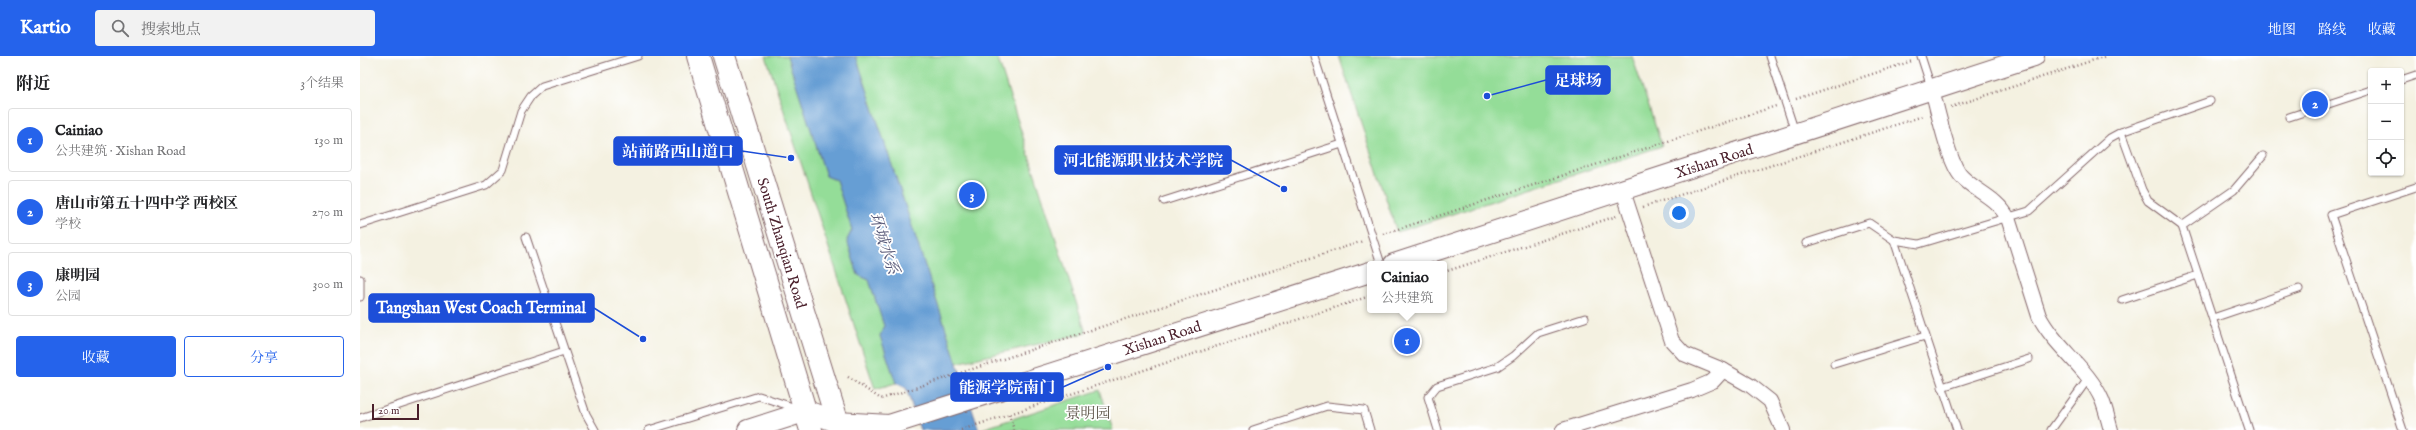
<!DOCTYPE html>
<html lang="zh">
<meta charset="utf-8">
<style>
:root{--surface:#fff;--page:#f2f2f2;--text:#202124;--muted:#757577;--line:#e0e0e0;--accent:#2563eb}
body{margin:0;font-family:"IM FELL English","Noto Serif SC",serif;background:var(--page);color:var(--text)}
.controls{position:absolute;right:12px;top:12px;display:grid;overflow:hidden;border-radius:4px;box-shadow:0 1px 3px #0004}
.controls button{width:36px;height:36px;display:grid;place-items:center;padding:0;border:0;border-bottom:1px solid var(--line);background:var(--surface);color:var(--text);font:20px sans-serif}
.scale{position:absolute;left:12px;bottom:10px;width:47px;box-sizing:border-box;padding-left:4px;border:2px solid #4a1f2b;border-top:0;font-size:11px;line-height:14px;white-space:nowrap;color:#4a1f2b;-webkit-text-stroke:3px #fff;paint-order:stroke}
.you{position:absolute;left:1319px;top:157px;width:14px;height:14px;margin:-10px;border:3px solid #fff;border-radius:50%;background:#1a73e8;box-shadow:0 0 0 6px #1a73e833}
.badge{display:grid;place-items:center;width:26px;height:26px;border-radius:50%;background:var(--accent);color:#fff;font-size:13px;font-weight:700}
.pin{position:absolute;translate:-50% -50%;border:2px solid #fff;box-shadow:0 1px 4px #0006}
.popup{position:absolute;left:1007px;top:205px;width:80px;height:52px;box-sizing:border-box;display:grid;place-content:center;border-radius:4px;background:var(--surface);filter:drop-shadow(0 1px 3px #0005);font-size:13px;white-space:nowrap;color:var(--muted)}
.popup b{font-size:15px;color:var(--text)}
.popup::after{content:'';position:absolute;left:50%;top:100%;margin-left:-8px;border:8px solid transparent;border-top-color:var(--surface)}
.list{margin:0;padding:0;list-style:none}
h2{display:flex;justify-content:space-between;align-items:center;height:52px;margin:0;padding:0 16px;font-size:17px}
h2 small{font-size:13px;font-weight:400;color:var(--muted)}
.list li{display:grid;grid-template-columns:26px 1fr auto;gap:12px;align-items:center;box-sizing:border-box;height:64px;margin:0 8px 8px;padding:0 8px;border:1px solid var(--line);border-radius:4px}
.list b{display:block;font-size:15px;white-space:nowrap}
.list p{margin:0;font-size:13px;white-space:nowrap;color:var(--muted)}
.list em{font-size:13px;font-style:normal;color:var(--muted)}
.actions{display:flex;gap:8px;padding:12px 16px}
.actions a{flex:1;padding:9px 0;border:1px solid var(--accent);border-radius:4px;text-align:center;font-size:14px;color:var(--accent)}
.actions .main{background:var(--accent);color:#fff}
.icon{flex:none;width:22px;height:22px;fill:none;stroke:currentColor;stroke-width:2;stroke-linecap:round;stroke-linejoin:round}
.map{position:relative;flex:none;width:2056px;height:374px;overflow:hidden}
header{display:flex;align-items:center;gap:24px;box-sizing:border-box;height:56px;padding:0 20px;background:var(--accent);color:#fff}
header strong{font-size:19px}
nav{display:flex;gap:22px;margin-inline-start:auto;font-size:14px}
.search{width:280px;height:36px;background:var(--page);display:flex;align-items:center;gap:10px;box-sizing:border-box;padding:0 14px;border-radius:4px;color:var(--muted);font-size:15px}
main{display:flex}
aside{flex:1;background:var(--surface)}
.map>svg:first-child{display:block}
.green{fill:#94dd98;stroke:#6f7e62}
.water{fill:#669ed4;stroke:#585e80}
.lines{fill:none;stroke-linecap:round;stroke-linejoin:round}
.lane-casing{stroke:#86686b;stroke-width:9}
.street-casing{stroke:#86686b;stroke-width:16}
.secondary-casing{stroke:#86686b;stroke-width:22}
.primary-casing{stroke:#86686b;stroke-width:24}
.path{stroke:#86686b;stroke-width:2.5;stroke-dasharray:1 3;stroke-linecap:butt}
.lane{stroke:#fff;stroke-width:7}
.street{stroke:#fff;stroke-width:14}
.secondary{stroke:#fff;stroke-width:20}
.primary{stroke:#fff;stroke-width:22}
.labels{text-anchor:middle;stroke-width:3.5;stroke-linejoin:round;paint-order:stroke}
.street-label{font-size:15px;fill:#4a1f2b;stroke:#fff}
.park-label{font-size:15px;fill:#60584c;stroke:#fff}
.water-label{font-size:16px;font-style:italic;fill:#575877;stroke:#fff}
.leader{fill:none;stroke:#1d4ed8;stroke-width:1.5}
.callout-dot{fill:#1d4ed8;stroke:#fff;stroke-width:1.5}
.callout{fill:#1d4ed8;stroke:#1d4ed8;stroke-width:1.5}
.callout-label{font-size:16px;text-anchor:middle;font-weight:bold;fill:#fff}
</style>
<header>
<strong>Kartio</strong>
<div class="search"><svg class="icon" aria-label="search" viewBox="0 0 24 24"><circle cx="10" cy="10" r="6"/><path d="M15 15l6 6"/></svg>搜索地点</div>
<nav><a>地图</a><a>路线</a><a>收藏</a></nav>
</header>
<main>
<aside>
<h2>附近<small>3个结果</small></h2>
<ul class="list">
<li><span class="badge">1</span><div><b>Cainiao</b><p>公共建筑 · Xishan Road</p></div><em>130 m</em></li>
<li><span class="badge">2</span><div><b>唐山市第五十四中学 西校区</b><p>学校</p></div><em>270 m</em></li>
<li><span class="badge">3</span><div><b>康明园</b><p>公园</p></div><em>300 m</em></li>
</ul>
<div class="actions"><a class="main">收藏</a><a>分享</a></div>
</aside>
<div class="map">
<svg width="2056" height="374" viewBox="0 0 2056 374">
<rect width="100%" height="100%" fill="#fff"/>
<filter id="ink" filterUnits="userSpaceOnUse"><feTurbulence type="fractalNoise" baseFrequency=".025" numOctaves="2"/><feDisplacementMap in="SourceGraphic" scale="8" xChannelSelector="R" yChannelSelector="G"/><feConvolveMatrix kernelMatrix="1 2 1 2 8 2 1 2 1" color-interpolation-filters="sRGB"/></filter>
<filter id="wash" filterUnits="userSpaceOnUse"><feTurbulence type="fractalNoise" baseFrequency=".012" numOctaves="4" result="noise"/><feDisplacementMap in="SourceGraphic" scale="16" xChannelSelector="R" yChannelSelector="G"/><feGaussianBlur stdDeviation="0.9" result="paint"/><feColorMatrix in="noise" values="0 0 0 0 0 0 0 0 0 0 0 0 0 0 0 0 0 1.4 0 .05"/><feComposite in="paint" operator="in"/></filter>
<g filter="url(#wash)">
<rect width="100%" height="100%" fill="#f4f1e1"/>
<g class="green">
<path d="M406,0H427L466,120L476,124L492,174L487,184L498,219L509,224L524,270L520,280L536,327L515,333Z"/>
<path d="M496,0H637L726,277L597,307Z"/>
<path d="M979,0H1272L1302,90L1037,176Z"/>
<path d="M740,334L753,374H619Z"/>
</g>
<path class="water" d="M427,0H496L619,374H560L546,332L536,327L520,280L524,270L509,224L498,219L487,184L492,174L476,124L466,120Z"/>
</g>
<g filter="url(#ink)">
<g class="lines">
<defs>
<g id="lane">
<path d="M954,0L1021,208"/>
<path d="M1410,0L1435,76"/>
<path d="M1561,0L1571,31"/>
<path d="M2041,24L2056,19"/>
<path d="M1929,61L2011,34"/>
<path d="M1761,76L1782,134L1788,145L1822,170"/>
<path d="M804,145L982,88"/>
<path d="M0,169L126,129L143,114L161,55L171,40L182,30L278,0"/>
<path d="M166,181L226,358L235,374"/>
<path d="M1534,184L1597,374"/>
<path d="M1446,187L1509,167L1534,184L1559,188L1669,155L1750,82L1761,76L1850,45"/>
<path d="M0,223V241"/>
<path d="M1762,244L1838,219"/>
<path d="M1853,262L1939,233"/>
<path d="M1474,308L1565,280"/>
<path d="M1582,331L1669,303"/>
<path d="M0,362L204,295"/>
<path d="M289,374L399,340L439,353"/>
<path d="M893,374L967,350L1004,354L1010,374"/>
<path d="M1078,374L1068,341L1077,330L1137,311L1153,300L1178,277L1225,262"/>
<path d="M1691,374L1728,323"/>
<path d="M1889,374L1822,170L1874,134L1903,100"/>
<path d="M2043,374L1971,159L2056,131"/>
</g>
<g id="street">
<path d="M1572,33C1577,52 1589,109 1602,121C1618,137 1636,141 1648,162L1679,260C1695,291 1728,312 1742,344C1746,354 1748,364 1751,374"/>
<path d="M1263,135L1312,285L1324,298L1363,314L1391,330L1410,345L1423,374"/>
<path d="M1203,374L1332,334L1353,325L1363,314"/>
</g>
<g id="secondary">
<path d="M1034,208L1674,0"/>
<path d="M388,374L447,355L477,366L529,369L1010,216"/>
</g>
<g id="primary">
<path d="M338,0L451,374"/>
<path d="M364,0L480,374"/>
</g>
</defs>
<use href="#lane" class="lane-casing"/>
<use href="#street" class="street-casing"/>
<use href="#secondary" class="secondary-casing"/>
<use href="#primary" class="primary-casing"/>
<g class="path">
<path d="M1436,43L1552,5"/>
<path d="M1591,51L1746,0"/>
<path d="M1283,151L1563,60"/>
<path d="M1023,178L1416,50"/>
<path d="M1084,216L1257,160"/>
<path d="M488,321L521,343L1003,185"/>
<path d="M649,358L654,374"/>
<path d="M601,374L1010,240"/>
</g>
<use href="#lane" class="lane"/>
<use href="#street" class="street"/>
<use href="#secondary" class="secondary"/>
<use href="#primary" class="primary"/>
</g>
</g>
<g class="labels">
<g class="street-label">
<text transform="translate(1354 105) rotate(-18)" y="5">Xishan Road</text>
<text transform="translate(422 187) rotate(73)" y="5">South Zhanqian Road</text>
<text transform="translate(802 282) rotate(-18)" y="5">Xishan Road</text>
</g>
<g class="park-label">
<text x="728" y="362">景明园</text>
</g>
<g class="water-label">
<text transform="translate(525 187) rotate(72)" y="6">环城水系</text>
</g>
</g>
<path class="leader" d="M1127 40L1186 24M431 102L382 95M924 133L871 104M283 283L234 252M748 311L703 331"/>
<g class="callout-dot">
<circle cx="1127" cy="40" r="4"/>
<circle cx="431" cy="102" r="4"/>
<circle cx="924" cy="133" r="4"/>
<circle cx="283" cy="283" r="4"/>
<circle cx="748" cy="311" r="4"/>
</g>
<g class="callout">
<rect x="1186" y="10" width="64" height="28" rx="4"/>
<rect x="254" y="81" width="128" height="28" rx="4"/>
<rect x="695" y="90" width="176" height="28" rx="4"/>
<rect x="9" y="238" width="225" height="28" rx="4"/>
<rect x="591" y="317" width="112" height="28" rx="4"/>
</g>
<g class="callout-label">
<text x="1218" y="30">足球场</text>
<text x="318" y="101">站前路西山道口</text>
<text x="783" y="110">河北能源职业技术学院</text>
<text x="121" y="257">Tangshan West Coach Terminal</text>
<text x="647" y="337">能源学院南门</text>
</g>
</svg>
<div class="controls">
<button>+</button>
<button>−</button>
<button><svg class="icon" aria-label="locate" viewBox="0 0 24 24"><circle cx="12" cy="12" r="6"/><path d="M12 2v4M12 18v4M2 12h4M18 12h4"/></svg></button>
</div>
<div class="scale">20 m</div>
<div class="you"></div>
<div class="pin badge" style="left:1047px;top:285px">1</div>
<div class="popup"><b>Cainiao</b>公共建筑</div>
<div class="pin badge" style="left:1955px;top:48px">2</div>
<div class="pin badge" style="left:612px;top:139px">3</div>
</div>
</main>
